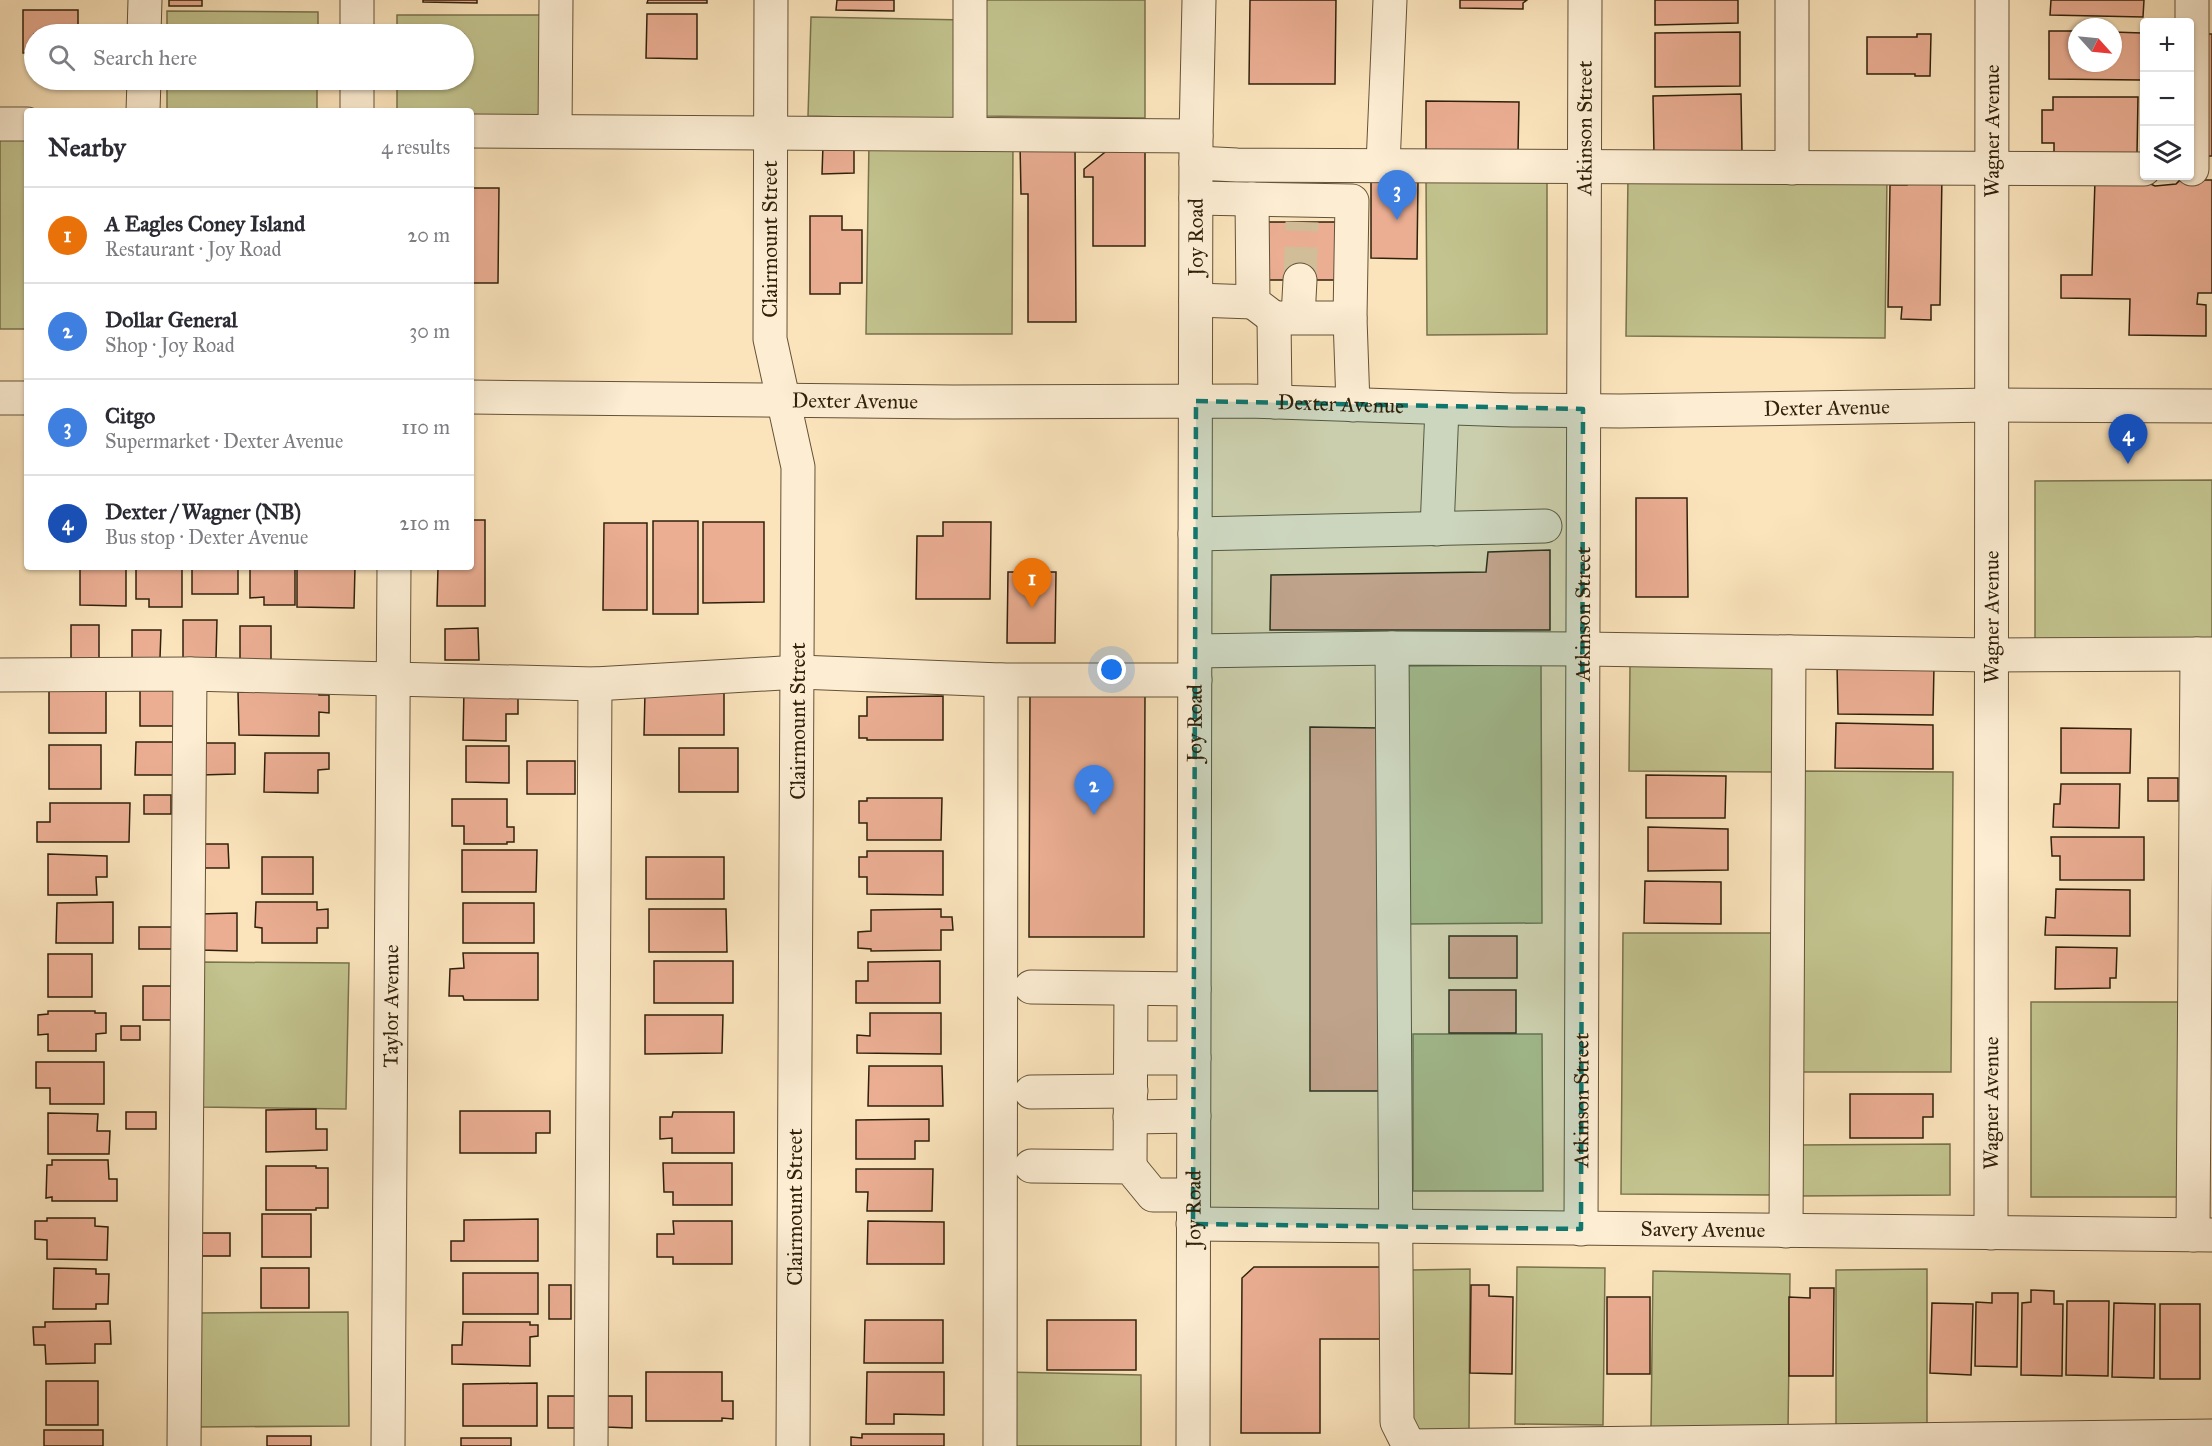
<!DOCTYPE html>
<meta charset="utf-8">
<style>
:root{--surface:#fff;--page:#f7f7f7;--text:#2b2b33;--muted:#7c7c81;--line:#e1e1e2;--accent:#d93025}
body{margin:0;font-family:"IM FELL Great Primer",serif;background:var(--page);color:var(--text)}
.controls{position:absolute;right:18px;top:18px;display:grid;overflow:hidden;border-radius:6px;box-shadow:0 2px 4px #0004}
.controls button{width:54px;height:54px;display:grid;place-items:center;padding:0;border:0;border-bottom:2px solid var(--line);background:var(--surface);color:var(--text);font:30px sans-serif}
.compass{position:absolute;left:2068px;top:18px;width:54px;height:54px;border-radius:50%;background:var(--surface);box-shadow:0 2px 4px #0004;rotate:117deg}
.you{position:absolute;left:1112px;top:670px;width:21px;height:21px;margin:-15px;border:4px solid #fff;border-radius:50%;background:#1a73e8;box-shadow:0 0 0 9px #1a73e833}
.badge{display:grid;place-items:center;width:39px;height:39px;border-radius:50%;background:var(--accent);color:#fff;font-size:20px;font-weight:700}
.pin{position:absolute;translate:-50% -50px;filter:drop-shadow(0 2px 3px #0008)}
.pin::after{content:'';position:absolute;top:32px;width:21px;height:18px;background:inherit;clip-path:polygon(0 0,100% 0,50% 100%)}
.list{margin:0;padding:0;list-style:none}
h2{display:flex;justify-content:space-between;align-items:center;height:78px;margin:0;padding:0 24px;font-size:26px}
h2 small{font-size:20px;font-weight:400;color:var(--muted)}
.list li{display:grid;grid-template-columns:39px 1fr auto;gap:18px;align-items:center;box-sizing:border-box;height:96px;padding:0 24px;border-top:2px solid var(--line)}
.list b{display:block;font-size:22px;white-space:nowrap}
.list p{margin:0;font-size:20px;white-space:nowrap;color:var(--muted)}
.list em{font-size:20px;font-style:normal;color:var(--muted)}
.icon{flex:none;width:33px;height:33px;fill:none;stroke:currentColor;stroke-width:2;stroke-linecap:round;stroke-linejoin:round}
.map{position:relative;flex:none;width:2212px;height:1446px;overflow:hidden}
.search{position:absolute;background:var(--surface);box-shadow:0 2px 4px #0004;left:24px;top:24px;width:450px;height:66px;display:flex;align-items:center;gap:15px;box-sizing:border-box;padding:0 21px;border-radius:33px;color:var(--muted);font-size:22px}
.panel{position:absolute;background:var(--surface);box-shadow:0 2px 4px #0004;left:24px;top:108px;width:450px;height:462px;border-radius:6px}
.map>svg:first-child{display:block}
.green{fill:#c2c38e;stroke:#79724c;stroke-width:1.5}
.building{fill:#ebae93;stroke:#30210b;stroke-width:1.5}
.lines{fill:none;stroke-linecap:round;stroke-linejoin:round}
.minor-tunnel{stroke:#d2bd99;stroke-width:33;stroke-dasharray:33 16;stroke-linecap:butt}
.minor-casing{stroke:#635237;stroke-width:35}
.minor{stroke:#fcedd3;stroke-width:33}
.marked{fill:#0f766e;fill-opacity:0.2;stroke:#0f766e;stroke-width:4.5;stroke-dasharray:12 8;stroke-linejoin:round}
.labels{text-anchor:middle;stroke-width:5;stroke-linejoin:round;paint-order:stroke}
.street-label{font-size:21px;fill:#30210b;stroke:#fcedd3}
</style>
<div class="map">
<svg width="2212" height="1446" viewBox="0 0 2212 1446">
<rect width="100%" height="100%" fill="#fbe4bc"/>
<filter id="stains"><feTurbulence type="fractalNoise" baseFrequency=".00333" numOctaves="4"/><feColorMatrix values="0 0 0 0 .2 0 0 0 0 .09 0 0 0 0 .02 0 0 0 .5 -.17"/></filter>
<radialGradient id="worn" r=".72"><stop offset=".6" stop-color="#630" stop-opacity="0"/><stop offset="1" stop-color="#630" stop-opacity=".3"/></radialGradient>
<g class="green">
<path d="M986,0H1145V118L984,116Z"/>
<path d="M167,11L318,12V34H167Z"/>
<path d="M397,15H546V115H471V111H397V80H464V34H397Z"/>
<path d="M811,17L966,20L963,120L808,116Z"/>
<rect x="167" y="80" width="150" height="31"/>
<rect x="0" y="140" width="27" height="189"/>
<path d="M869,142H1013L1012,334H866Z"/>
<path d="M1547,175V334L1427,335L1426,176Z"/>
<path d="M1628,175L1887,176L1885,338L1626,336Z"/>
<path d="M2212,480V641L2035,642V481Z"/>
<path d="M1541,665L1542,923L1406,924V666Z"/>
<path d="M1630,666L1775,667L1774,772L1629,771Z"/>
<path d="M1802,771L1953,772L1951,1072H1799Z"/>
<path d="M1623,933H1773L1771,1195L1621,1194Z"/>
<path d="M200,962L349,963L346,1109L198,1107Z"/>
<rect x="2031" y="1002" width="149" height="195"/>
<path d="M1413,1034H1542L1543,1191H1413Z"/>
<path d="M1950,1144V1195L1799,1196V1145Z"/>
<path d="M1517,1267L1605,1268L1603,1425L1515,1424Z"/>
<path d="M1470,1269L1469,1431H1410L1411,1270Z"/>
<path d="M1927,1269V1427H1836V1270Z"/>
<path d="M1653,1271L1790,1274L1788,1432L1651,1430Z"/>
<path d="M348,1312L349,1426L197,1427V1313Z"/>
<path d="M1009,1372L1141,1375V1446H1009Z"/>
</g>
<g class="building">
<rect x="169" y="0" width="33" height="6"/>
<path d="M423,0H477V3L423,2Z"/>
<path d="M648,0H707V3H647Z"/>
<path d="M837,0H894V11L836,10Z"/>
<path d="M1250,0H1336L1335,84H1249Z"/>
<path d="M1460,0H1527L1523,3V9L1460,8Z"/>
<path d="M1655,0H1738V23L1655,25Z"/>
<path d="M2051,0H2144L2143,17L2050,15Z"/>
<path d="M23,10H78V34H34V53H23Z"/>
<path d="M647,14H697V59L646,58Z"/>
<rect x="113" y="31" width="27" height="3"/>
<path d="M2049,31H2077V63H2113V32L2142,33L2141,80L2049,79Z"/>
<path d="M1740,32V86L1655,87V33Z"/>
<path d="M1917,34H1931L1930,76H1915V74H1867V37H1917Z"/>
<path d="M2207,34H2212V156H2208Z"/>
<path d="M1741,94L1742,153L1654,155L1653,96Z"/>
<path d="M2053,97H2138L2137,155H2054V143H2042V110H2053Z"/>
<path d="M1426,101L1519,102L1518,153L1426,152Z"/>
<path d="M1020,144H1075L1076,322H1028V194H1021Z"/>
<path d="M823,145H854V173L822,174Z"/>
<path d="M1109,149H1145V246H1093V177H1084V169Z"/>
<path d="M1907,174H1942L1940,305H1931V320L1901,319L1902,307H1888L1890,185H1907Z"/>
<path d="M2095,180L2144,181L2155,186L2176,184L2180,180H2212V293H2198L2197,304L2206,305V336L2129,335L2130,299L2061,298V275H2092Z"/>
<path d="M1371,181H1418L1417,259L1371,258Z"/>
<path d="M471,188H499L498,283H471Z"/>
<path d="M810,216H842V230H862V283H840V294H810Z"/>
<rect x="1265" y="222" width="79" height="58"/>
<path d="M1636,498H1687L1688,597H1636Z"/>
<path d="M471,520H485V606H437L438,567H471Z"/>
<rect x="653" y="521" width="45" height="93"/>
<path d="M703,522H764V602L703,603Z"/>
<path d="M943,522H991L990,599H916L917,536H943Z"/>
<path d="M604,523H647V610H603Z"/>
<path d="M1550,550V630H1270L1271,575L1486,572L1488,552Z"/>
<path d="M80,567H126V606L80,605Z"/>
<path d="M136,567H182V607H149V599H136Z"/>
<rect x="192" y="567" width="46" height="27"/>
<path d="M250,567H295V605H264V597L250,598Z"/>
<path d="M297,567H355L354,608L297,607Z"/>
<path d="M1008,572H1056L1055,643H1007Z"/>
<path d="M183,620H217L216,658H183Z"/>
<rect x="71" y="625" width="28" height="34"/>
<rect x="240" y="626" width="31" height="34"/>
<path d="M478,628L479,660H445V629Z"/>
<path d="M132,630H161L160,658H132Z"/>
<path d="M1837,664L1934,666L1933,715L1838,714Z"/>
<path d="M140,686L175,687V726H140Z"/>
<path d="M464,688L518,693V714H506V741L463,740Z"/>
<rect x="49" y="690" width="57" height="43"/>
<path d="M238,692H319V695H329V713L319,712V736L239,735Z"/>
<path d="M645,692H724V735H644Z"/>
<path d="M1030,694H1145L1144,937H1029Z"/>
<path d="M943,696V740H867V738H859V716H867V697Z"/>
<path d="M1836,723L1933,725V769L1835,768Z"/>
<path d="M1310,727L1380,728L1379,1091H1310Z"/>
<path d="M2061,728L2131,729L2130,773H2061Z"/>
<path d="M136,742H174V775H135Z"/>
<path d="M201,743H235V774L201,775Z"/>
<rect x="49" y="745" width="52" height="44"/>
<path d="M466,746H509V783L466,782Z"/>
<rect x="679" y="748" width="59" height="44"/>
<path d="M265,753H329V769L318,770V793L264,792Z"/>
<rect x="527" y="761" width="48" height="33"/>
<path d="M1646,775L1726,776L1725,818H1646Z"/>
<rect x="2148" y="778" width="30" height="23"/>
<path d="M2061,784H2120L2119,828L2053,827L2054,804H2060Z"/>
<rect x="144" y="795" width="27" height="19"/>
<path d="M867,798H942L941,840H867V823H859V801H867Z"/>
<path d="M452,799H507V827H514V842H507V844H464V826H452Z"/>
<path d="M50,803H130L129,842H37V822H50Z"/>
<path d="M1648,827L1728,829V870L1648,871Z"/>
<path d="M2051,837H2144V880H2060V856H2052Z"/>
<path d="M203,844H228L229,868H203Z"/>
<path d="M462,850H537L536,892H462Z"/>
<path d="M867,851H943V895L867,894V877H859V857H867Z"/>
<path d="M48,854L107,856V877H96L97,895H48Z"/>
<rect x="262" y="857" width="51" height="37"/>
<rect x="646" y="857" width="78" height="42"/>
<path d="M1645,881L1721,882V924L1644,923Z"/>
<path d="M2056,889L2130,890V936L2045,935L2046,917L2055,918Z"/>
<path d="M113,902V943H56L57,903Z"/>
<path d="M256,902H317V910L328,909V928H317V943H262V928L255,927Z"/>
<rect x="463" y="903" width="71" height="40"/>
<path d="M649,909H726L727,952H649Z"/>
<path d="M941,909V917H952L953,930H941V950L871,951V949L858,948V932L871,931V910Z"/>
<path d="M237,913V951L200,950V914Z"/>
<rect x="139" y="927" width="33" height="22"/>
<rect x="1449" y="936" width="68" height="42"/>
<path d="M2056,947L2117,948L2116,978H2110V988L2055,989Z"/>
<path d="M463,953H538V1000H464L463,996H449L450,969L464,968Z"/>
<rect x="48" y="954" width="44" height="43"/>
<rect x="654" y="961" width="79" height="42"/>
<path d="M940,961V1003H856V981H868V962Z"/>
<rect x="143" y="986" width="32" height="34"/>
<rect x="1449" y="990" width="67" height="43"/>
<path d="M48,1011H95V1013H106V1033L96,1034V1051H48V1034L38,1035V1015L48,1014Z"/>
<path d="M870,1013H941V1054L857,1053V1035L870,1036Z"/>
<path d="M645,1015H723L722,1053L645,1054Z"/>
<rect x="121" y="1026" width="19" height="14"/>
<path d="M36,1062H104V1104H50V1088H36Z"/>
<path d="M869,1066H942L943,1106H868Z"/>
<path d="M1850,1094H1933V1117H1923V1138H1850Z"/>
<path d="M316,1109V1129H327V1150L266,1152V1110Z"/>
<path d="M460,1111H550V1133H536V1153H460Z"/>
<rect x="126" y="1112" width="30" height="17"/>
<path d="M673,1112H734V1153H672V1138L660,1139V1117H672Z"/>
<path d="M48,1113L98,1114L97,1131H110L109,1154H48Z"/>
<path d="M929,1119V1141H915V1159H856V1120Z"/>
<path d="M52,1160H108L109,1179H117V1201H52V1197L46,1198L47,1165H52Z"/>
<path d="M663,1163H732V1205H673V1192H664Z"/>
<path d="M266,1166H316V1168H328V1208H316V1210H266Z"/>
<path d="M856,1169H933L932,1211H867L868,1192H856Z"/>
<rect x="262" y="1214" width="49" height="43"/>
<path d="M47,1218H95V1226L108,1227L107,1260L47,1259V1240L35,1239V1221H47Z"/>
<path d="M538,1219V1261H451V1241H464V1220Z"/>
<path d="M673,1221H732V1264H673V1257H657V1234H674Z"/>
<path d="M868,1221L944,1222V1264H867Z"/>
<rect x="202" y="1233" width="28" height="23"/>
<path d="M1254,1267H1381V1339H1320V1433H1241L1242,1278Z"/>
<path d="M54,1268L96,1269V1274H109L108,1304H96V1309H53Z"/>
<rect x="261" y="1268" width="48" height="40"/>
<rect x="463" y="1273" width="75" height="41"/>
<rect x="549" y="1285" width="22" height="34"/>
<path d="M1471,1285H1489V1296L1513,1297L1512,1374L1470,1373Z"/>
<path d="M1810,1288H1834L1833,1376H1789V1297L1810,1298Z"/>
<path d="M2031,1290L2054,1291V1304H2063L2062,1376L2021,1375L2022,1303L2031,1302Z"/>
<path d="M1992,1293H2018L2017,1367L1975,1366L1976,1302L1992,1303Z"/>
<rect x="1607" y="1297" width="43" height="77"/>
<path d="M2067,1301H2109L2108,1376L2066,1375Z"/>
<path d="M1932,1303L1973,1304L1971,1375L1930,1373Z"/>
<path d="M2114,1303L2155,1304L2154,1378L2112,1377Z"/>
<rect x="2160" y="1304" width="40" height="75"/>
<path d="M865,1320H943V1363H864Z"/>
<rect x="1047" y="1320" width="89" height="50"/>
<path d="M110,1321L111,1344H95V1363L46,1364L45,1345H34L33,1327H45V1322Z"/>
<path d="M463,1322H530V1325H538V1336L530,1337V1366L452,1364V1345H462Z"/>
<path d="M646,1372H722V1401H733V1419L722,1418V1421H646Z"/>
<path d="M867,1372H944V1415L894,1414V1424H866Z"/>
<rect x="46" y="1381" width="52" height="44"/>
<path d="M537,1383V1426H463V1384Z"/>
<path d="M548,1396H580L579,1428H548Z"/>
<path d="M606,1396H632V1428L606,1427Z"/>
<rect x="44" y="1430" width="59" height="16"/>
<path d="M862,1434H944V1446H851V1437L862,1438Z"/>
<rect x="267" y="1436" width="44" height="10"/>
<rect x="461" y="1438" width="50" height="8"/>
</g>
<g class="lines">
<path class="minor-tunnel" d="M1300,280L1302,222"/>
<defs>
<g id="minor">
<path d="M771,0L770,339L798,467L793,1446"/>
<path d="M1792,0V168"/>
<path d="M144,34L145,0"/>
<path d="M357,34V0"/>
<path d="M143,111L144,80"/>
<path d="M357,111V80"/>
<path d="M0,124H27"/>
<path d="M471,131L1196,136"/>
<path d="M555,131L556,0"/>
<path d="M970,134V0"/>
<path d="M1196,163L1237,165L2144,169"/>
<path d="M1383,165L1390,0"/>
<path d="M2192,169V0"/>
<path d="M1196,198L1352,201L1350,318"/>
<path d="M1252,199L1253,302L1274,318"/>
<path d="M1196,300L1253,302"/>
<path d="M1298,317L1300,280"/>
<path id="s1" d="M471,397L953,402L1248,401L1513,410L1620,411L1992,405L2212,406"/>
<path d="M0,398H27"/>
<path d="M1275,402L1274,318H1350L1353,405"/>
<path d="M1437,529L1442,408"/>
<path d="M1195,534L1545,526"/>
<path d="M1196,651L1392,648"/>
<path d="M0,675L190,674L595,684L799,672L1001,680H1195"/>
<path d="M1031,987L1194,989"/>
<path d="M1131,1058H1194"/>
<path d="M1031,1092L1131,1091"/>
<path d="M1130,1117L1194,1116"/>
<path d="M1031,1166L1130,1167L1153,1195H1193"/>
<path d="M1130,1167L1131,989"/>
<path id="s2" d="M1193,1224L2212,1235"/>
<path id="s3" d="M1581,1229L1585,0"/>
<path d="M1786,1231L1789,652"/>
<path id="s4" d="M1991,1233L1992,0"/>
<path d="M2193,1235L2197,654"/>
<path d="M184,1446L190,674"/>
<path id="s5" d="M388,1446L394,567"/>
<path d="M591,1446L595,684"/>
<path d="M1000,1446L1001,680"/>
<path id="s6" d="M1193,1446L1196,136L1199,0"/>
<path d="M1409,1446L1397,1422L1392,648L1584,649L1991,655L2212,654"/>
<path d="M1409,1446L2212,1436"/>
</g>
</defs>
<use href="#minor" class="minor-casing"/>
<use href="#minor" class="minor"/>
</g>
<path class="marked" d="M1196,401L1583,409L1581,1229L1193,1224Z"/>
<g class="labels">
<g class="street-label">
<text dy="7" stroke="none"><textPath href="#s3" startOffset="1101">Atkinson Street</textPath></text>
<text dy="7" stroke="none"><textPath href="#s4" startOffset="1102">Wagner Avenue</textPath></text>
<text dy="7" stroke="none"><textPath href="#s6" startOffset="1209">Joy Road</textPath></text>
<text transform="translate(770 239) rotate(-90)" y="7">Clairmount Street</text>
<text dy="7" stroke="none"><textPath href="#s1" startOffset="384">Dexter Avenue</textPath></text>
<text dy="7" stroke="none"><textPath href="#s1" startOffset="870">Dexter Avenue</textPath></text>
<text dy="7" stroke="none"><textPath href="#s1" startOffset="1356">Dexter Avenue</textPath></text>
<text dy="7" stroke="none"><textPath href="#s3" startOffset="615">Atkinson Street</textPath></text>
<text dy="7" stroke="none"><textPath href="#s4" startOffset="616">Wagner Avenue</textPath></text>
<text transform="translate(798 721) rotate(-90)" y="7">Clairmount Street</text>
<text dy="7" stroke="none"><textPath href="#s6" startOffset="723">Joy Road</textPath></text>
<text dy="7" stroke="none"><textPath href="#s5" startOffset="440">Taylor Avenue</textPath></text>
<text dy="7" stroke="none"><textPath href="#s3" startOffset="129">Atkinson Street</textPath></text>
<text dy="7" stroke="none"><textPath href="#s4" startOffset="130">Wagner Avenue</textPath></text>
<text transform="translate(795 1207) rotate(-90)" y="7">Clairmount Street</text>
<text dy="7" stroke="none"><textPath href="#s6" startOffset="237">Joy Road</textPath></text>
<text dy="7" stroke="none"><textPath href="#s2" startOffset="510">Savery Avenue</textPath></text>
</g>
</g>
<rect width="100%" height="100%" filter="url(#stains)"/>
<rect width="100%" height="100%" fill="url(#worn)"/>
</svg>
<div class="controls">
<button>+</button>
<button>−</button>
<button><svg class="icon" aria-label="layers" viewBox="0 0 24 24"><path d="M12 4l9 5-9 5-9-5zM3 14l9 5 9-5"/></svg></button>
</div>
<svg class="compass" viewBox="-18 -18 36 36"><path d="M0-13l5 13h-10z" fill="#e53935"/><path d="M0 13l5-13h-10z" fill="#7c7c81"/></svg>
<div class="you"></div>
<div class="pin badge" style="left:1032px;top:608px;background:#e8710a">1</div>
<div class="pin badge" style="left:1094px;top:815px;background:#3f7fe0">2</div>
<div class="pin badge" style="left:1397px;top:220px;background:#3f7fe0">3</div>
<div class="pin badge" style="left:2128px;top:464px;background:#1a4fb4">4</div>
<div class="search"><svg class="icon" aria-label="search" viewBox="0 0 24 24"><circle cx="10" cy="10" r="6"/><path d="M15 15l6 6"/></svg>Search here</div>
<section class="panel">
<h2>Nearby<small>4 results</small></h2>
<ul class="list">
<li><span class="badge" style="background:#e8710a">1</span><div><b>A Eagles Coney Island</b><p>Restaurant · Joy Road</p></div><em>20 m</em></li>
<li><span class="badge" style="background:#3f7fe0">2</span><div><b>Dollar General</b><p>Shop · Joy Road</p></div><em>30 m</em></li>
<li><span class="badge" style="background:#3f7fe0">3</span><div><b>Citgo</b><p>Supermarket · Dexter Avenue</p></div><em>110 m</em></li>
<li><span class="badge" style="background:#1a4fb4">4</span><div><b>Dexter / Wagner (NB)</b><p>Bus stop · Dexter Avenue</p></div><em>210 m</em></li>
</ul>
</section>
</div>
